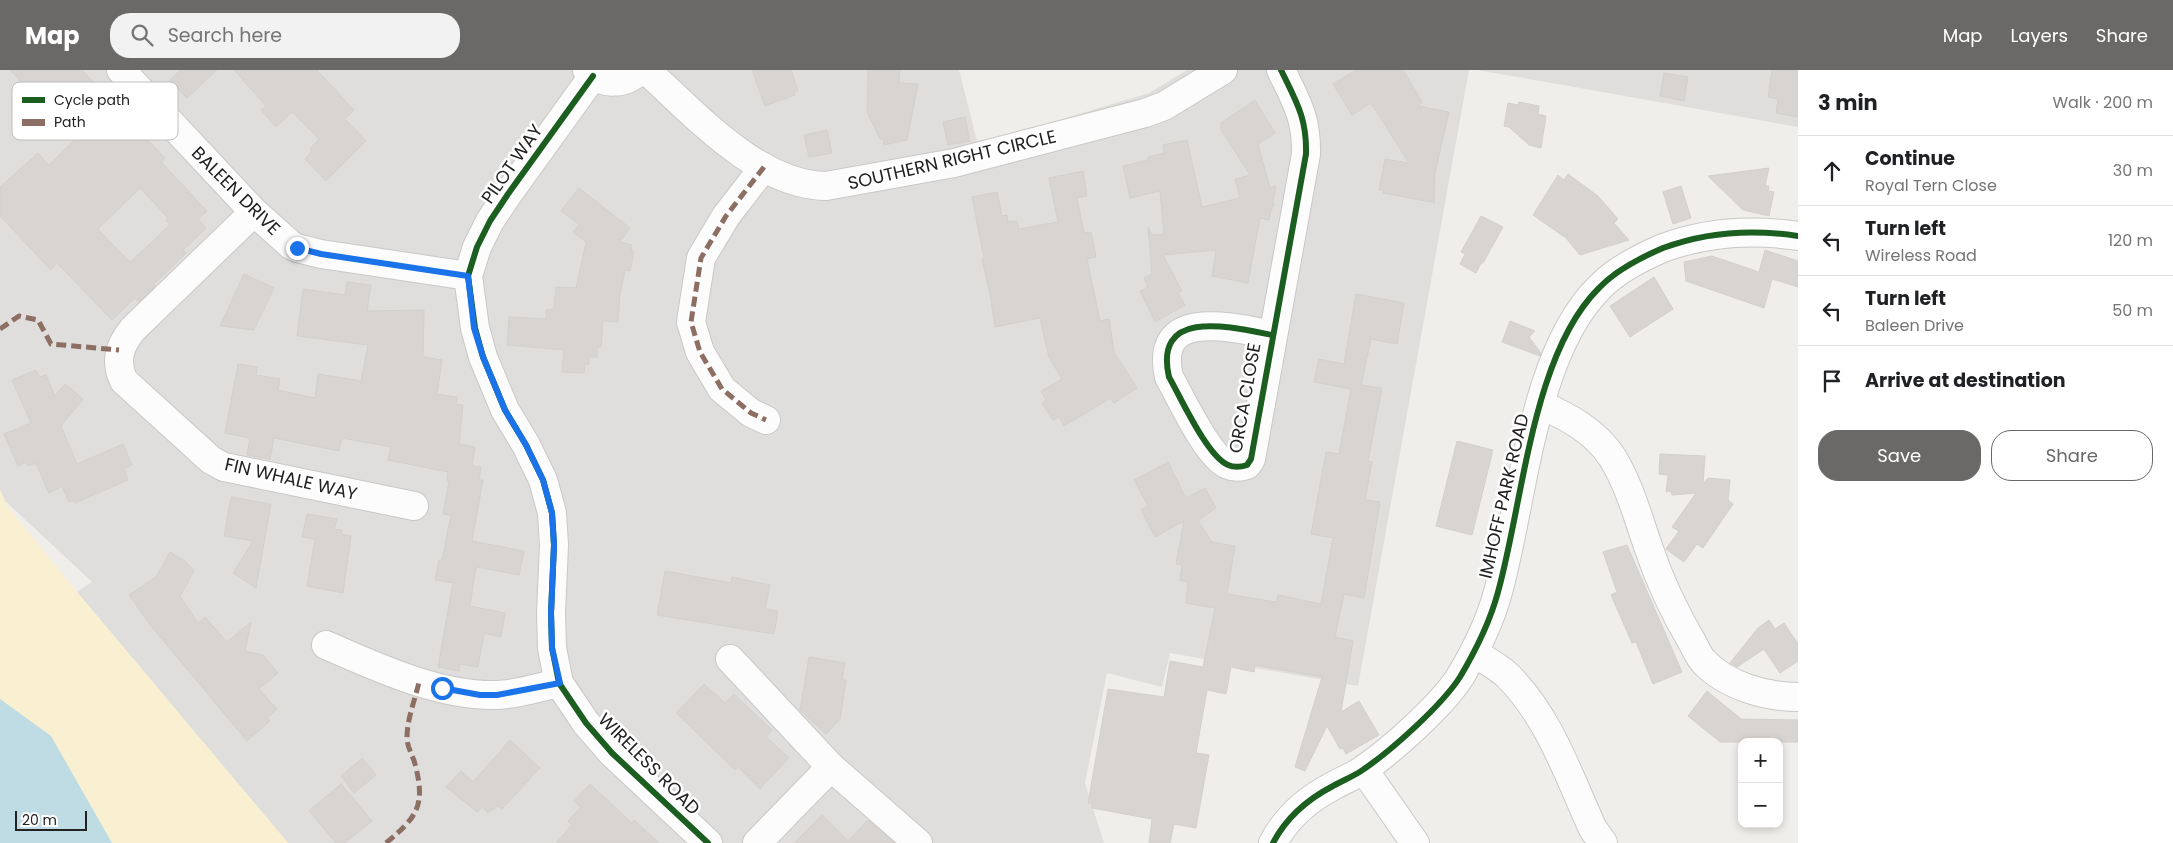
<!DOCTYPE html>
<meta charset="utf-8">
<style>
:root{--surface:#fff;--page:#f2f2f2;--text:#202124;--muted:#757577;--line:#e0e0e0;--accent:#6a6968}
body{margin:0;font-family:Poppins,sans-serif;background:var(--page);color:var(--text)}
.controls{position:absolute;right:15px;bottom:15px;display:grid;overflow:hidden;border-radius:10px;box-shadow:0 2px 8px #0003}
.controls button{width:45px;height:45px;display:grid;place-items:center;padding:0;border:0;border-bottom:1px solid var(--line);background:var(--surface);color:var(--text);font:25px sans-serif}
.scale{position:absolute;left:15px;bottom:12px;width:72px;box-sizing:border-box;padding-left:5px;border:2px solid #222;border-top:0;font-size:14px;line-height:18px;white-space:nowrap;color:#222;-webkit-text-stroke:4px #fff;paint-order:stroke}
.stop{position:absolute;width:15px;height:15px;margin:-11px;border:4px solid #1a73e8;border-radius:50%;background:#fff}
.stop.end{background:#1a73e8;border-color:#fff;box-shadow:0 1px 5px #0008}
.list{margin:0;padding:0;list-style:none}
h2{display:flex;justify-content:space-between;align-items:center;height:65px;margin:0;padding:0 20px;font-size:21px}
h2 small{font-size:16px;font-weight:400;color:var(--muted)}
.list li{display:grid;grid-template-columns:32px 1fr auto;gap:15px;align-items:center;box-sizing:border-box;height:70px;padding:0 20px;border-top:1px solid var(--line)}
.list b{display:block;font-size:19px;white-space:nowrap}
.list p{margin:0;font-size:16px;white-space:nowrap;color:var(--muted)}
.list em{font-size:16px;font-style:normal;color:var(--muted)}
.actions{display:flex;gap:10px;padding:15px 20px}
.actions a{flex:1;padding:11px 0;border:1px solid var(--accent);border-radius:20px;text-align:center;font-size:18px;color:var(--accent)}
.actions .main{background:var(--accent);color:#fff}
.icon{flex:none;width:28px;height:28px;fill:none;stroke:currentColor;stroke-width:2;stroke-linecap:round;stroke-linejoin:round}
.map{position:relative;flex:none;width:1798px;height:773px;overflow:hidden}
header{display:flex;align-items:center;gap:30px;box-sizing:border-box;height:70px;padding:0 25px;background:var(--accent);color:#fff}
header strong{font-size:24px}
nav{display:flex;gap:28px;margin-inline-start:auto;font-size:18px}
.search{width:350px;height:45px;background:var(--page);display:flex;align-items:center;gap:12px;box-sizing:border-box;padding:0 18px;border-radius:20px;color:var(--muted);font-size:19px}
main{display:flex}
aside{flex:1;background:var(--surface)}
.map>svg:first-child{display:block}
.residential{fill:#dfdedc}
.sand{fill:#f8f0d0}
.water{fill:#bfdbe3}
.building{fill:#d7d4d2;stroke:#d3d0cc;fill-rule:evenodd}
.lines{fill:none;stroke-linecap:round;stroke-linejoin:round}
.minor-casing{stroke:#c9c8c7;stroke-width:30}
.minor{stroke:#fdfcfc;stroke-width:28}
.quiet{stroke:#8d6e63;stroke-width:5;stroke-dasharray:10 5;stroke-linecap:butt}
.cycleway-casing{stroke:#fff;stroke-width:9}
.cycleway{stroke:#1b5e20;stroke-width:6}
.route{stroke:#1a73e8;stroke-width:6}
.labels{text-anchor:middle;stroke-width:5;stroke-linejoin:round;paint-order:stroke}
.street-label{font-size:18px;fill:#222;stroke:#fff}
.key{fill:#fff;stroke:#bdbdbd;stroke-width:1}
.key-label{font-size:14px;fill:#222}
</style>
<header>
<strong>Map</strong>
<div class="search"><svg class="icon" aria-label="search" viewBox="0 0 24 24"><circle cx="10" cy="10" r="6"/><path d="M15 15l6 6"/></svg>Search here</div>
<nav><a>Map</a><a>Layers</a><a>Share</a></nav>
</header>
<main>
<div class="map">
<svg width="1798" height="773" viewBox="0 0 1798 773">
<rect width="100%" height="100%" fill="#f0eeeb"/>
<g class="residential">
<path d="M0,0H959L977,71L1016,63L1149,23L1187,0H1469L1358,616L1170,583L1162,617L1107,603L1085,713L1104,773H288L77,522L92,512L0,426Z"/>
<path d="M1477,0H1798V57L1569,16Z"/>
</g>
<path class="sand" d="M0,420L8,437L77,522L288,773H112L51,666L0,629Z"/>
<path class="water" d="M0,629L51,666L112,773H0Z"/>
<g class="building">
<path d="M10,0H82L165,88L161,92L207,141L198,149L206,158L183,180L186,183L154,214L155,216L139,232L135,228L112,250L57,193L51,200L0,146V117L38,83L49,95L80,65L42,27L38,31ZM140,118L168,148L166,150L170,155L130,192L98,159Z"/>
<path d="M181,0H217L187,28L170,10Z"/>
<path d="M234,0H317L354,40L345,49L366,71L326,111L305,89L312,81L310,79L319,69L292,42L276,57L261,40L266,36Z"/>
<path d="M752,0H791L798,21L794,22L795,25L765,36Z"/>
<path d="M868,0H900L899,13L918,14L907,70L884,75L883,69H880L867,42Z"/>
<path d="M1356,0H1403L1422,32L1418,36L1449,42L1435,103L1434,134L1432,130L1431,132L1383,123L1384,121L1379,120L1385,89L1409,93L1371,33L1352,45L1333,14Z"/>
<path d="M1772,0H1798V47L1776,43L1778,29L1768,27Z"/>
<path d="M1664,3L1688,7L1684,31L1660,26Z"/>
<path d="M1255,30L1275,63L1258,74L1270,118L1276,116L1273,131L1274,136L1272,137L1269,150L1260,148L1248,213L1212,206L1216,180L1163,185L1182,221L1178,223L1185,235L1155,252L1140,221L1148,217L1144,208L1152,204L1148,157L1152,165L1164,164L1160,121L1130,128L1123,96L1148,90V87L1164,83L1163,75L1187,70L1202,137L1240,128L1235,109L1250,105L1221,60V53Z"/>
<path d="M1519,32L1539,36L1538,44L1546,46L1541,78L1529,75L1509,57L1504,56L1508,33L1518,35Z"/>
<path d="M965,47L970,71L948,75L943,52Z"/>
<path d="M827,60L832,83L809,87L804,65Z"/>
<path d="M1769,98L1765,116H1769L1768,121L1774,122L1769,146L1743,140L1708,106Z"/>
<path d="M1083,101L1087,126L1077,128L1084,163L1091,162L1096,187L1087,189L1100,251L1109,249L1114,282L1137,318L1114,333L1111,328L1064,356L1059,347L1053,350L1042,333L1046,330L1041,321L1062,309L1049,287L1040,248L995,257L990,224L982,189L984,188L972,127L997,122L1002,146L1007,145L1008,152L1017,151L1019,159L1058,152L1049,108Z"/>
<path d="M1568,104L1598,126L1618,149L1614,153L1629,170L1580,185L1566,168L1533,145L1558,105L1564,110Z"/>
<path d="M1681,116L1691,148L1673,154L1663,122Z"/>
<path d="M579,118L630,158L620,172L632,175L631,181L634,182L630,201L625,200L620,224L618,252L603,251L601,277H597V287H589V294H585L584,303L562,302L564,280L507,275L509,247L546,249V240L554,239L556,217L576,218L586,172L573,162L579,154L561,141Z"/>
<path d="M1481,146L1503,157L1483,193H1481L1476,203L1460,194L1465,184L1461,182Z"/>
<path d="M1765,180L1798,191V217L1772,209L1764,238L1686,211L1684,192L1712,186L1759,202Z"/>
<path d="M244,204L274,218L254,260L220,256Z"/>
<path d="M1654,207L1673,239L1630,267L1610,236Z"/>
<path d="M347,212L371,215L367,241L424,240L423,287L442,290L437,324L457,327L456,334L463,335L459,374L475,377L472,396L481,397L479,410H483L472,471L524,481L519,505L476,497L470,536L505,543L501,567L484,563L478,597L460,594L459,601L438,597L453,513L435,510L439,490H442L451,445L443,444L449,411H447L448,402L388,390L391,377L342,368L339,381L274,368L270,389L247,385L250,368L225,363L238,294L257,297L256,305L280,309L278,320L315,328L318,304L361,311L368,275L297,266L303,219L345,225Z"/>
<path d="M1356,224L1404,233L1397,274L1371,269L1361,315L1382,318L1368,391L1372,392L1365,430L1380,432L1364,528L1344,524L1335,567L1353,571L1341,642L1359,631L1379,665L1346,684L1343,678L1340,679L1327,656L1305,701L1295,697L1322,607L1255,595L1254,602L1231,597L1226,624L1207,620L1196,683L1209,685L1196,758L1174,754L1170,773H1149L1152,749L1092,738V734L1088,733L1108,619L1164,627L1170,591L1203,597L1215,538L1186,533L1188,512L1180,510L1182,495L1176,494L1184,451L1155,467L1141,440L1148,436L1134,410L1168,392L1186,428L1205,418L1216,438L1198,451L1212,472L1235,476L1227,524L1276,532L1278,525L1321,534L1333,468L1311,464L1326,382L1339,384L1351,319L1314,312L1319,289L1344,294Z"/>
<path d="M1510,251L1535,261L1529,267L1541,283L1540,286L1502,272Z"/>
<path d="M36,300L40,307L46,305L55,326L65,314L83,329L61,356L77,394L123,374L132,395L124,399L128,410L75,433L73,430L69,432L62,416L49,423L36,393L28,396L27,392L18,396L4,364L31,353L12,310Z"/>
<path d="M1457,371L1493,380L1472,465L1436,456Z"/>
<path d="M1660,384L1705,386L1703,414L1708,408L1730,410L1728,430L1733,434L1703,478L1697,474L1684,492L1666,479L1679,461L1672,457L1696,423L1672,425L1671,421L1666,422L1668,405L1659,404Z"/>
<path d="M231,427L271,434L256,518L233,503L253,471L224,466Z"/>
<path d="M307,444L337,449L334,459L342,460V464L351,466L343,523L307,516L315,469L302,467Z"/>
<path d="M1627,475L1682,602L1653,614L1636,572L1632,573L1611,525L1617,522L1603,482Z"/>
<path d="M170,482L185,491L194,501L180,526L198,553L205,547L227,572L251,552L245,581L263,585L278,603L259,619L277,639L267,648L270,651L247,671L151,556L129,525L156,507Z"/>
<path d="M665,501L731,513L732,507L770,515L765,539L778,541L774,564L657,545Z"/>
<path d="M1769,550L1775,559L1784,553L1798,574V591L1780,603L1764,579L1737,597L1730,593L1758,558Z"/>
<path d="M809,587L845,593L842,610H846L840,649L826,664L800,640Z"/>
<path d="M704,614L725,633L734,624L772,660L766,667L789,688L760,719L738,697L735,700L676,643Z"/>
<path d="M1707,621L1741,649L1798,650V672H1720L1688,646Z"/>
<path d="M510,670L540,698L502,739L498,736L488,743L482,737L477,742L446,717L461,701L473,712Z"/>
<path d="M362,688L376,705L354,723L341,706Z"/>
<path d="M341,714L372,751L345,773H336L309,741Z"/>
<path d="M590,714L632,753L634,750L659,773H556L572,755L568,751L581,737L574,731Z"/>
<path d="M822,745L848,771L868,750L894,773H794Z"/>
</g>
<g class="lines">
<defs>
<g id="minor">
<path d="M121,0L254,142L291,175L297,178L321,184L468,206"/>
<path d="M587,0C603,16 625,15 640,0"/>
<path d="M646,0C694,43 757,115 826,116L954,93L1145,43L1164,36L1223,0"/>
<path d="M593,6L508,124L490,151L477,177L468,206L475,258L483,287L505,340L526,375L543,410L552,443L554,475L551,543L552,578L559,613L586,653L612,683L708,773"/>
<path d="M764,97L726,146L701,188L691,252L700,282L722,319L751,343L766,350"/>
<path d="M254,142L133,259C120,275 114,290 124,311L211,390L224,397L414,436"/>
<path d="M1272,265C1232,257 1153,237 1169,307C1181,328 1207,386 1228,395C1235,398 1241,397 1247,395L1251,389L1306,84C1307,48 1296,31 1281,0"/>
<path d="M1540,334C1568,347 1595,361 1612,387C1630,416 1638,448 1649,479C1660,512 1675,543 1692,572C1696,579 1699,587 1704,592C1727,616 1766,627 1798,627"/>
<path d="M326,575C376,597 439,626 495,625C516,625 539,617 559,613"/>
<path d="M1474,583C1485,590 1499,597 1508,606C1550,648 1569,707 1593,759L1603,773"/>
<path d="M730,589L831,697L918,773"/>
<path d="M1364,700L1415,773"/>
<path d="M757,773L831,697"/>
<path d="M1273,773C1286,748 1308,729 1333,716C1343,710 1355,706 1364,699C1392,680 1442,635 1460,607C1476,580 1490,552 1498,522C1523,433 1532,284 1599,218C1615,201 1642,187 1663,178C1706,162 1752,159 1798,166"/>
</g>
</defs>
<use href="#minor" class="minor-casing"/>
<use href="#minor" class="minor"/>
<g class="quiet">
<path d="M764,97L726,146L701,188L691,252L700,282L722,319L751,343L766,350"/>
<path d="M0,259L19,246L38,250L51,274L119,280"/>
<path d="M386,773C417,747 426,736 415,694C413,686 407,677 407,668C407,649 415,630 419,612"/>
</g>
<defs>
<g id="cycleway">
<path d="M593,6L508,124L490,151L477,177L468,206L475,258L483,287L505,340L526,375L543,410L552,443L554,475L551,543L552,578L559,613L586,653L612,683L708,773"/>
<path d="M1272,265C1232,257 1153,237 1169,307C1181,328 1207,386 1228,395C1235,398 1241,397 1247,395L1251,389L1306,84C1307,48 1296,31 1281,0"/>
<path d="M1273,773C1286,748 1308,729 1333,716C1343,710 1355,706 1364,699C1392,680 1442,635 1460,607C1476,580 1490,552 1498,522C1523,433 1532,284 1599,218C1615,201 1642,187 1663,178C1706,162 1752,159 1798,166"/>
</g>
</defs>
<use href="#cycleway" class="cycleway-casing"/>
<use href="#cycleway" class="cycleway"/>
</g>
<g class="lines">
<path class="route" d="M297,178L321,184L468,206L474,258L483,287L505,340L526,375L543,410L552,443L554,475L551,543L552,578L560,613L497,625H480L442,618"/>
</g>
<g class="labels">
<g class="street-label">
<text transform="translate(952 90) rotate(-13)" y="6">SOUTHERN RIGHT CIRCLE</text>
<text transform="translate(512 94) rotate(-55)" y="6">PILOT WAY</text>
<text transform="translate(236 121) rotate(45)" y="6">BALEEN DRIVE</text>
<text transform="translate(1245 328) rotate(-80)" y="6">ORCA CLOSE</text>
<text transform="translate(291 409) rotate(13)" y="6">FIN WHALE WAY</text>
<text transform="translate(1504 426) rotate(-77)" y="6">IMHOFF PARK ROAD</text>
<text transform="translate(649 694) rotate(45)" y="6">WIRELESS ROAD</text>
</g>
</g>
<rect x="12" y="12" width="166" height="58" rx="8" class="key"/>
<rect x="22" y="27" width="23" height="6" fill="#1b5e20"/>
<rect x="22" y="49" width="23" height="7" fill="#8d6e63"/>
<g class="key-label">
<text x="54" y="35">Cycle path</text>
<text x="54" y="57">Path</text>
</g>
</svg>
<div class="controls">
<button>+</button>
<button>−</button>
</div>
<div class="scale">20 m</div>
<div class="stop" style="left:442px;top:618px"></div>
<div class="stop end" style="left:297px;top:178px"></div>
</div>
<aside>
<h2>3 min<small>Walk · 200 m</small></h2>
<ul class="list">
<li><svg class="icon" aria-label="ahead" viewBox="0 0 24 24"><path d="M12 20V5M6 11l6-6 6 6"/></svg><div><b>Continue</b><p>Royal Tern Close</p></div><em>30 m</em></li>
<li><svg class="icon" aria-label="left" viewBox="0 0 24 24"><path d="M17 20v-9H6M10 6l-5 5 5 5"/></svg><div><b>Turn left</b><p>Wireless Road</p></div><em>120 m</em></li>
<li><svg class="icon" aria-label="left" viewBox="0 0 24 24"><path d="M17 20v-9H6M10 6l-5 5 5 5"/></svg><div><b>Turn left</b><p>Baleen Drive</p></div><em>50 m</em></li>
<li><svg class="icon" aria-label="arrive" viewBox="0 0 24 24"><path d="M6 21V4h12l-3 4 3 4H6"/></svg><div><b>Arrive at destination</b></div></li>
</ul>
<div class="actions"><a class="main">Save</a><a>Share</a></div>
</aside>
</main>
